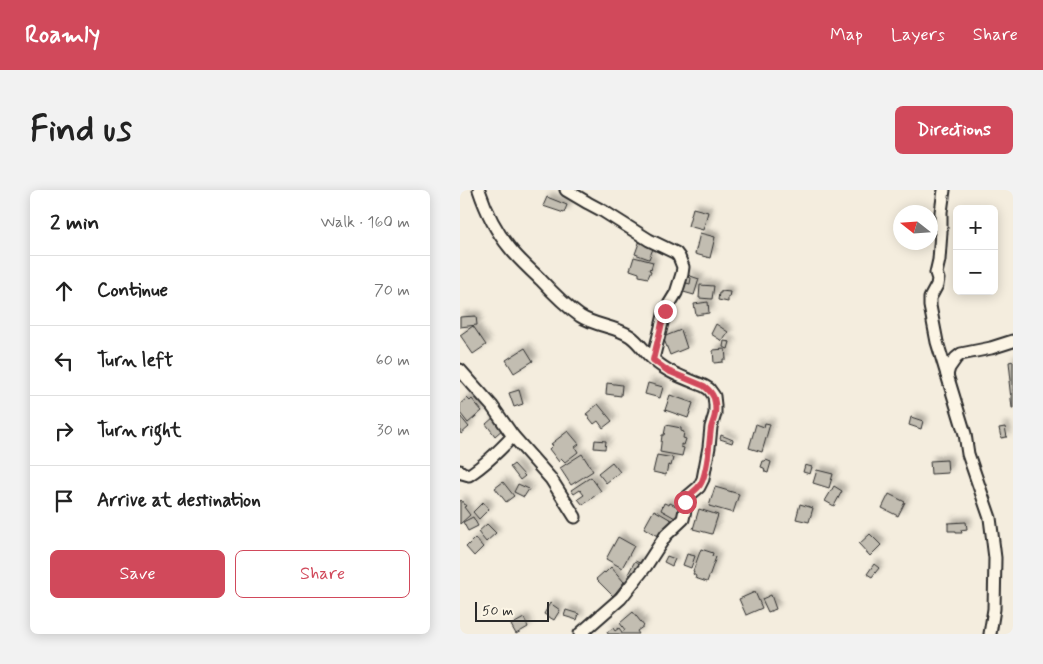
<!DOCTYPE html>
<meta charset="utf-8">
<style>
:root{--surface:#fff;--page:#f2f2f2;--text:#222;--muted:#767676;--line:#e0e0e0;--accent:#d1495b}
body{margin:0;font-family:Mynerve,sans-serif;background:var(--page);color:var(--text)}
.controls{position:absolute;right:15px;top:15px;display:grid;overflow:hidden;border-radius:8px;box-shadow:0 2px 12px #0003}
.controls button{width:45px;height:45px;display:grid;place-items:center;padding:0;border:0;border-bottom:1px solid var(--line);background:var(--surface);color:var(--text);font:25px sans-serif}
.compass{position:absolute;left:433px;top:15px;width:45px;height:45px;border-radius:50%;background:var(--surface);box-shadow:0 2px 12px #0003;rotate:287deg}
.scale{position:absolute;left:15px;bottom:12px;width:74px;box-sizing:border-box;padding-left:5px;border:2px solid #2b2b2b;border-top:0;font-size:14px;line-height:18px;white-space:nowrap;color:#2b2b2b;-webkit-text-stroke:4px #fcf5e5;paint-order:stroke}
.stop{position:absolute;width:15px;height:15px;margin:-11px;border:4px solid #d1495b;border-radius:50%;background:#fff}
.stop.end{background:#d1495b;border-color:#fff;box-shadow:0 1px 5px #0008}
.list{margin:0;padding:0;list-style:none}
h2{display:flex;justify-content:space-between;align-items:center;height:65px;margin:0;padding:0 20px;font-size:21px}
h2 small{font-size:16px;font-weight:400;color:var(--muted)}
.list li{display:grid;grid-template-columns:32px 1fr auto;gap:15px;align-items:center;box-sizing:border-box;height:70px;padding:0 20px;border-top:1px solid var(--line)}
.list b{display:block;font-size:19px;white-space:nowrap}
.list em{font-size:16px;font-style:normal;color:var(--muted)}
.actions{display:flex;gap:10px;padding:15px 20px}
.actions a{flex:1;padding:11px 0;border:1px solid var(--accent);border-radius:8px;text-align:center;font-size:18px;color:var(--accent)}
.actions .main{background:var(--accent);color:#fff}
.icon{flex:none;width:28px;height:28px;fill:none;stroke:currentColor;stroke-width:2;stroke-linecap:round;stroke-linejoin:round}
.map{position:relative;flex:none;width:553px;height:444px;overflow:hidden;border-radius:8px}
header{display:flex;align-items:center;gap:30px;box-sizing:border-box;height:70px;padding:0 25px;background:var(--accent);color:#fff}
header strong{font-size:24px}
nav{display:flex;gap:28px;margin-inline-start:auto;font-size:18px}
.intro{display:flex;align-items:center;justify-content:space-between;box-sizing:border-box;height:120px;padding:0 30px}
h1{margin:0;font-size:35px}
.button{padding:12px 22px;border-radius:8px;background:var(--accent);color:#fff;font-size:18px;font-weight:700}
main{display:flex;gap:30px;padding:0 30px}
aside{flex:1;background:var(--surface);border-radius:8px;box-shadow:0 2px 12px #0003}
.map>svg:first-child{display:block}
.building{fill:#c2bdb1;stroke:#2b2b2b;filter:url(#shadow)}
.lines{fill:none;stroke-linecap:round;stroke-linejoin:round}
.street-casing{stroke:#2b2b2b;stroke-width:15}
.street{stroke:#fcf5e5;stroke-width:11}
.route{stroke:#d1495b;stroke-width:6}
</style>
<header>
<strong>Roamly</strong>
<nav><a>Map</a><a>Layers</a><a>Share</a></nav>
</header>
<div class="intro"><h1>Find us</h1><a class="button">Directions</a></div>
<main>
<aside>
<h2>2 min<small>Walk · 160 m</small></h2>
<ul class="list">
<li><svg class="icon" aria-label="ahead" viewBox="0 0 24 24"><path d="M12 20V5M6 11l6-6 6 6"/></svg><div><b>Continue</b></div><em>70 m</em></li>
<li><svg class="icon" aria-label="left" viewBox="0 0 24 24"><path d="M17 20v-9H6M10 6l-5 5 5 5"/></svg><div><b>Turn left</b></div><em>60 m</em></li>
<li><svg class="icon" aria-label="right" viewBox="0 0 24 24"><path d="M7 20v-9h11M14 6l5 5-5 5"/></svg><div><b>Turn right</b></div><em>30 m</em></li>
<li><svg class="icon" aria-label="arrive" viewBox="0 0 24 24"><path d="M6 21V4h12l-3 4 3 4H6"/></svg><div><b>Arrive at destination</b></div></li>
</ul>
<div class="actions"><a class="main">Save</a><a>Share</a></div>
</aside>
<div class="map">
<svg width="553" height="444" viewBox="0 0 553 444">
<defs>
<filter id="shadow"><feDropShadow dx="4.5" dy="-4.5" stdDeviation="2.5" flood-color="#0004"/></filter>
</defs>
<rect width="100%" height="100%" fill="#f4edde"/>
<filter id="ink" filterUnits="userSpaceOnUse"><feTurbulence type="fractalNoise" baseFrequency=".02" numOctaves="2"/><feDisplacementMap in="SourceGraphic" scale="10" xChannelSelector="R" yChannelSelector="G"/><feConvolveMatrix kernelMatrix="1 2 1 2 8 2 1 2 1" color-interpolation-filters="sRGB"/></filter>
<g filter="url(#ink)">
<g class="building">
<path d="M87,7L107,15L104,23L83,16Z"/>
<path d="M233,18L248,22L243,40L228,36Z"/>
<path d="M240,43L255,47L250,68L235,64Z"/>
<path d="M180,50L194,56L189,69L175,64Z"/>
<path d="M174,67L193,72L191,79L190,78L189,80L191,81L188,88L179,86V83L170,80Z"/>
<path d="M225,84L239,89L234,105L220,101L223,92L230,94L231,88L225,86Z"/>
<path d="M240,95L254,96L252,109L239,108Z"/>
<path d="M261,101L270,102L269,107H268V112L258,110L259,103H261Z"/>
<path d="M248,112L249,123L236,125L234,114Z"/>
<path d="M16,126L17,135L0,137V127Z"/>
<path d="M256,134L268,142L262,151L251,144Z"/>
<path d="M13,136L26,155L13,164L0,145Z"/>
<path d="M221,140L227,158L210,165L203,147Z"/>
<path d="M264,151L270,152L268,159L263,157Z"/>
<path d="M65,158L73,171L54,183L46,170Z"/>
<path d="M265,159L266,169H263V172L254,173L253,160Z"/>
<path d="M553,171V218H552L549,191H551L549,172Z"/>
<path d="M147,193L162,195L161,206L146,204Z"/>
<path d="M188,193L203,197L200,208L185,204Z"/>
<path d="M59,200L63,214L54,217L49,203Z"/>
<path d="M210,205L233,213L228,228L205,220Z"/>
<path d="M7,208L10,211L12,209L22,221L8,233L0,223V214Z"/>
<path d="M138,214L152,231L143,238L138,231L134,234L126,224Z"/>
<path d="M0,226L9,237L1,244L0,242Z"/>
<path d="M34,227L44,238L35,246L26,234Z"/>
<path d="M451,227L463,231L461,239L449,235Z"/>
<path d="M305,233L310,234L302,262L289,258L296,234L304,237Z"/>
<path d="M206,235L221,238V241L224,242L223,248L226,249L224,255L221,254V257L224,258L222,266L200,262L202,245H204Z"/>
<path d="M545,237L547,247L541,248L539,238Z"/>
<path d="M108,241L119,254L115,257L118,262L105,272L102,269L99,272L89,259L93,255L91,254Z"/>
<path d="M261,245L273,250L272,253L260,249Z"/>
<path d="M135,250L146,251L145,259L134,258Z"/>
<path d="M122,264L133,281L111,295L100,278Z"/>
<path d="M197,265L213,268L211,276L208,275L206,285L193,282Z"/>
<path d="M306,270L311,272L308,283L305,282L304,278L301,277L303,271H305Z"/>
<path d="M487,270L488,283L471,284L470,271Z"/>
<path d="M152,272L160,282L146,293L138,283Z"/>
<path d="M54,274L65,286L60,290L50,277Z"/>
<path d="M345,275L352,277L350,284L343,282Z"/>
<path d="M357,280L373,284L369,298L353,293Z"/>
<path d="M131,287L141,301L123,315L118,309L124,305L120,300L114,304L111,300Z"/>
<path d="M43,292L54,306L46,312L35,298Z"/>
<path d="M58,294L69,299L64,307L54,302Z"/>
<path d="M374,296L382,301L374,316L365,311Z"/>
<path d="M255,297L279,304L273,323L249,316Z"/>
<path d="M429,304L445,312L438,326L422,318Z"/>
<path d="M1,310L6,316L4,317L10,325L0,334V311Z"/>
<path d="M23,312L29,319L19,329L13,322Z"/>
<path d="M204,313L209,315L210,313L222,319L217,329L201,320Z"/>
<path d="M340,314L353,318L349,332L336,329Z"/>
<path d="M239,319L258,325L252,344L233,339Z"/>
<path d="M194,320L213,331L205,344L199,347L184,338Z"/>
<path d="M13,327L18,336L8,341L3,332Z"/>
<path d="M506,332L507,339L501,340L502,343H496V341H488V333Z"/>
<path d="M27,334L36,343L26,352L18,342Z"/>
<path d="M410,344L421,355L410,366L399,354Z"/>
<path d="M158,347L174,356L162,378L146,369Z"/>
<path d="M15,348L23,357L14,366L6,357Z"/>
<path d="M241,359L253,363L252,366L256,367L247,392L235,388L236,386L233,384L234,382L233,381Z"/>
<path d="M227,364L235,366L231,378L223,375Z"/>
<path d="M207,366L215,369L212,376L204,372Z"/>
<path d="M175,371L182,374L174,387L168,384Z"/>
<path d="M414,374L419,378L412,387L407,384Z"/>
<path d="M151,377L164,392L153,406L136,389L144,382L145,383Z"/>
<path d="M295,402L302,418L286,425L279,409Z"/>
<path d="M311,405L316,419L308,422L302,409Z"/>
<path d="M90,413L100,420L94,430L84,424Z"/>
<path d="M106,420L119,424L117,430L104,426Z"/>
<path d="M173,422L184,436L177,441L179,444H148L147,442L153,438L155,441L159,438L162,442L165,440L160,433Z"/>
<path d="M64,428L68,437L56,444L51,435Z"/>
</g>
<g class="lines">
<defs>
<g id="street">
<path d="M19,0C26,21 35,40 49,57C58,69 70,79 81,90C93,103 106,116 120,126C135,136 155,136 170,146C179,152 185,163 194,170C208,183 227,189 244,196L249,199L254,206L255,215V224L251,237L249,257L243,289L239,297L226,308L225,312V320L223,329L206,345L186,376L161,408L120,444"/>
<path d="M106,0L128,13L143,21L189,50L216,63L219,67L223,77L222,84L216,103L205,121L193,169"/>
<path d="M484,0L481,22V42L479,70L476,83L478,89L477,95L470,108V116L477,152L505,244L508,264L530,328L535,368L534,419L530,444"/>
<path d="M0,180L32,216L53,246L91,289L115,327"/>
<path d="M487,185L489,178L496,168L501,164L531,158L553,151"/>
<path d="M0,281L2,283L9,285C26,274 39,261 53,246"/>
</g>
</defs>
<use href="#street" class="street-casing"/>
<use href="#street" class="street"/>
</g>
</g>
<g class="lines" filter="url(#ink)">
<path class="route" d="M205,121L193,170L208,181L244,196C248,199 252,203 254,208C255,212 256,218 255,223C255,228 252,233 251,238C249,253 248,283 240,295C236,301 228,304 225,312"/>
</g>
</svg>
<div class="controls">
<button>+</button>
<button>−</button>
</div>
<svg class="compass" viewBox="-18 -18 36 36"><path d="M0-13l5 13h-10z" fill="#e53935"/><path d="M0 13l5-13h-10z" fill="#767676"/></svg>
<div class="scale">50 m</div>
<div class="stop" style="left:225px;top:312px"></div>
<div class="stop end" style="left:205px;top:121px"></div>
</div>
</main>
